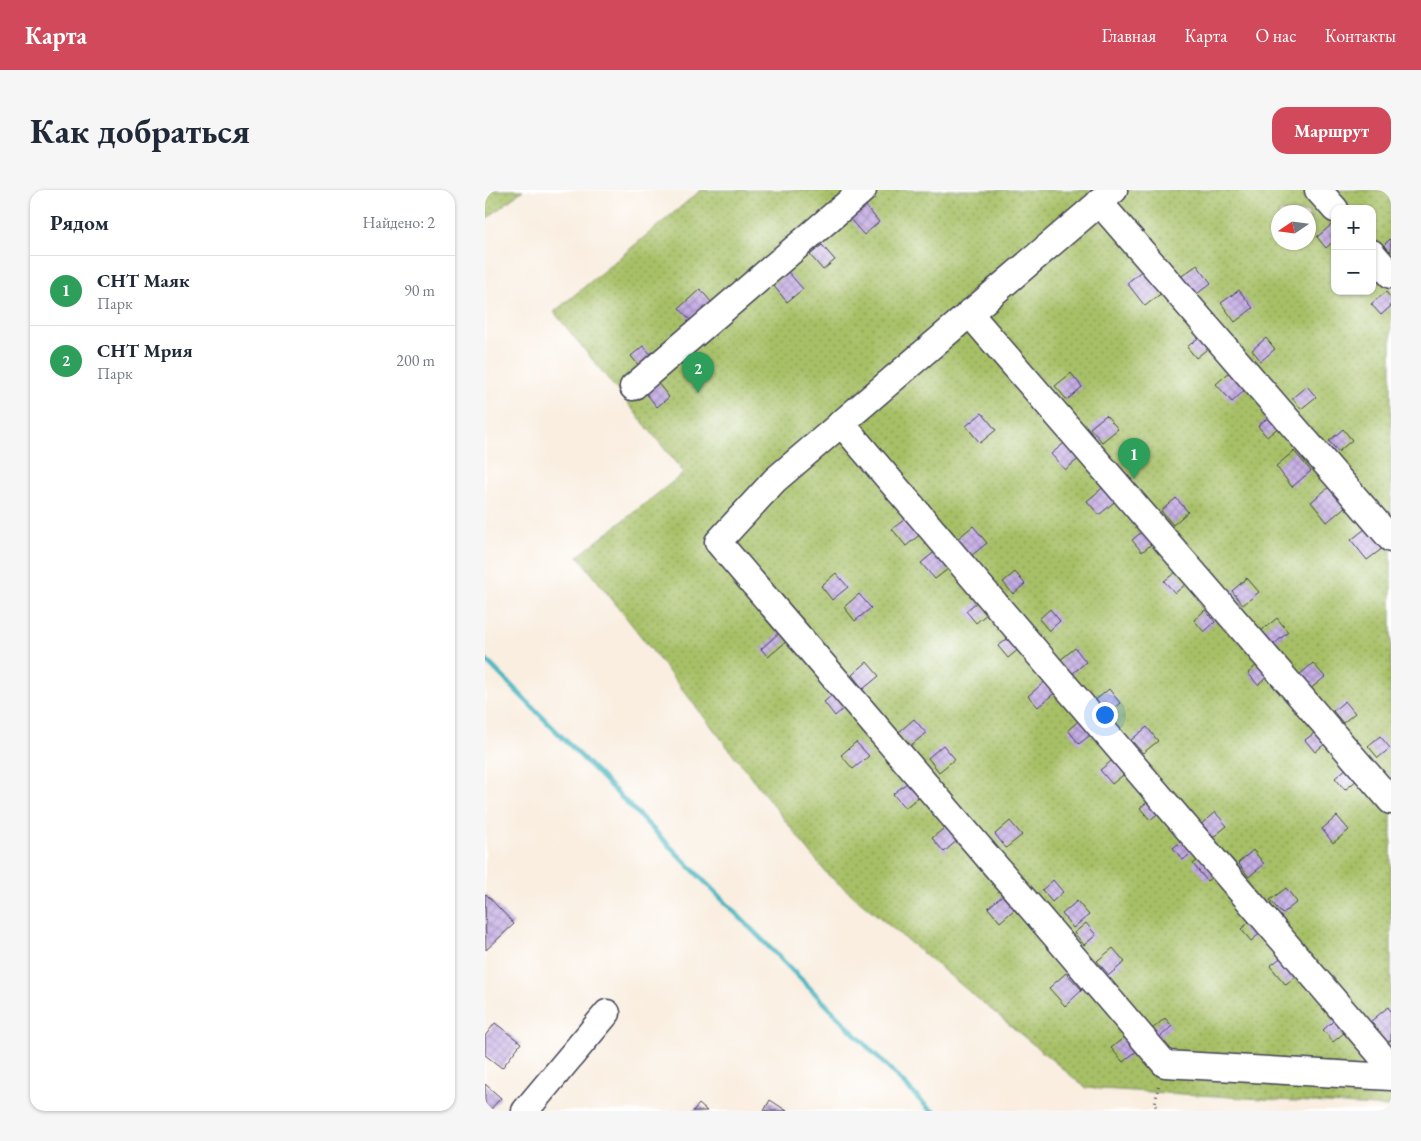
<!DOCTYPE html>
<html lang="ru">
<meta charset="utf-8">
<style>
:root{--surface:#fff;--page:#f6f6f7;--text:#1f2937;--muted:#747a83;--line:#e0e1e3;--accent:#d1495b}
body{margin:0;font-family:"EB Garamond",serif;background:var(--page);color:var(--text)}
.controls{position:absolute;right:15px;top:15px;display:grid;overflow:hidden;border-radius:10px;box-shadow:0 1px 4px #0004}
.controls button{width:45px;height:45px;display:grid;place-items:center;padding:0;border:0;border-bottom:1px solid var(--line);background:var(--surface);color:var(--text);font:25px sans-serif}
.compass{position:absolute;left:786px;top:15px;width:45px;height:45px;border-radius:50%;background:var(--surface);box-shadow:0 1px 4px #0004;rotate:257deg}
.you{position:absolute;left:619px;top:524px;width:18px;height:18px;margin:-12px;border:4px solid #fff;border-radius:50%;background:#1a73e8;box-shadow:0 0 0 8px #1a73e833}
.badge{display:grid;place-items:center;width:32px;height:32px;border-radius:50%;background:var(--accent);color:#fff;font-size:16px;font-weight:700}
.pin{position:absolute;translate:-50% -41px;filter:drop-shadow(0 1px 2px #0008)}
.pin::after{content:'';position:absolute;top:26px;width:18px;height:15px;background:inherit;clip-path:polygon(0 0,100% 0,50% 100%)}
.list{margin:0;padding:0;list-style:none}
h2{display:flex;justify-content:space-between;align-items:center;height:65px;margin:0;padding:0 20px;font-size:21px}
h2 small{font-size:16px;font-weight:400;color:var(--muted)}
.list li{display:grid;grid-template-columns:32px 1fr auto;gap:15px;align-items:center;box-sizing:border-box;height:70px;padding:0 20px;border-top:1px solid var(--line)}
.list b{display:block;font-size:19px;white-space:nowrap}
.list p{margin:0;font-size:16px;white-space:nowrap;color:var(--muted)}
.list em{font-size:16px;font-style:normal;color:var(--muted)}
.map{position:relative;flex:none;width:906px;height:921px;overflow:hidden;border-radius:15px}
header{display:flex;align-items:center;gap:30px;box-sizing:border-box;height:70px;padding:0 25px;background:var(--accent);color:#fff}
header strong{font-size:24px}
nav{display:flex;gap:28px;margin-inline-start:auto;font-size:18px}
.intro{display:flex;align-items:center;justify-content:space-between;box-sizing:border-box;height:120px;padding:0 30px}
h1{margin:0;font-size:35px}
.button{padding:12px 22px;border-radius:15px;background:var(--accent);color:#fff;font-size:18px;font-weight:700}
main{display:flex;gap:30px;padding:0 30px}
aside{flex:1;background:var(--surface);border-radius:15px;box-shadow:0 1px 4px #0004}
.map>svg:first-child{display:block}
.grass{fill:url(#grass-dots);stroke:#647150;fill-rule:evenodd}
.lines{fill:none;stroke-linecap:round;stroke-linejoin:round}
.stream{stroke:#46b5c0;stroke-width:5}
.building{fill:url(#building-cross-hatch)}
.minor-casing{stroke:#424154;stroke-width:29}
.path{stroke:#424154;stroke-width:3;stroke-dasharray:1 4;stroke-linecap:butt}
.minor{stroke:#fff;stroke-width:26}
</style>
<header>
<strong>Карта</strong>
<nav><a>Главная</a><a>Карта</a><a>О нас</a><a>Контакты</a></nav>
</header>
<div class="intro"><h1>Как добраться</h1><a class="button">Маршрут</a></div>
<main>
<aside>
<h2>Рядом<small>Найдено: 2</small></h2>
<ul class="list">
<li><span class="badge" style="background:#2e9e5b">1</span><div><b>СНТ Маяк</b><p>Парк</p></div><em>90 m</em></li>
<li><span class="badge" style="background:#2e9e5b">2</span><div><b>СНТ Мрия</b><p>Парк</p></div><em>200 m</em></li>
</ul>
</aside>
<div class="map">
<svg width="906" height="921" viewBox="0 0 906 921">
<defs>
<pattern id="grass-dots" width="8" height="8" patternUnits="userSpaceOnUse" patternTransform="scale(1.25)"><rect width="8" height="8" fill="#a7c066"/><path d="M2 2h.1M6 6h.1" fill="none" stroke="#889c55" stroke-width="1.8" stroke-linecap="round"/></pattern>
<pattern id="building-cross-hatch" width="8" height="8" patternUnits="userSpaceOnUse" patternTransform="scale(1.25)"><rect width="8" height="8" fill="#c5ade4"/><path d="M0 0l8 8M0 8l8-8" fill="none" stroke="#a08cba"/></pattern>
</defs>
<rect width="100%" height="100%" fill="#fff"/>
<filter id="ink" filterUnits="userSpaceOnUse"><feTurbulence type="fractalNoise" baseFrequency=".02" numOctaves="2"/><feDisplacementMap in="SourceGraphic" scale="10" xChannelSelector="R" yChannelSelector="G"/><feConvolveMatrix kernelMatrix="1 2 1 2 8 2 1 2 1" color-interpolation-filters="sRGB"/></filter>
<filter id="wash" filterUnits="userSpaceOnUse"><feTurbulence type="fractalNoise" baseFrequency=".0096" numOctaves="4" result="noise"/><feDisplacementMap in="SourceGraphic" scale="20" xChannelSelector="R" yChannelSelector="G"/><feGaussianBlur stdDeviation="1.12" result="paint"/><feColorMatrix in="noise" values="0 0 0 0 0 0 0 0 0 0 0 0 0 0 0 0 0 1.4 0 .05"/><feComposite in="paint" operator="in"/></filter>
<g filter="url(#wash)">
<rect width="100%" height="100%" fill="#f9eee0"/>
<g class="grass">
<path d="M0,0H38L0,30Z"/>
<path d="M216,0H906V917L601,898L342,684L93,366L199,283L69,122ZM850,19H887V101H850ZM794,22H824V52H794Z"/>
</g>
<g class="lines">
<path class="stream" d="M0,469L444,919L449,921"/>
</g>
<g id="blocks">
<g class="building">
<path d="M380,15L394,32L379,45L364,28Z"/>
<path d="M846,35L850,39V50L841,58L832,47Z"/>
<path d="M906,48V62L899,55Z"/>
<path d="M337,55L350,70L338,80L325,65Z"/>
<path d="M712,75L726,93L708,107L694,88Z"/>
<path d="M659,79L678,102L660,116L642,93Z"/>
<path d="M303,82L318,99L302,112L288,95Z"/>
<path d="M215,99L227,113L206,131L194,118Z"/>
<path d="M754,100L768,118L750,132L736,113Z"/>
<path d="M901,102L906,108V116L896,125L886,114Z"/>
<path d="M717,145L726,156L711,168L702,157Z"/>
<path d="M781,148L790,159L776,171L767,160Z"/>
<path d="M158,156L171,170L158,181L146,166Z"/>
<path d="M748,179L763,197L747,212L731,194Z"/>
<path d="M586,183L597,197L582,210L570,196Z"/>
<path d="M172,192L184,207L172,217L160,202Z"/>
<path d="M822,196L831,207L816,219L807,208Z"/>
<path d="M497,223L511,240L495,253L481,236Z"/>
<path d="M787,224L796,235L782,247L773,236Z"/>
<path d="M621,225L633,239L617,252L605,238Z"/>
<path d="M858,239L867,250L853,262L844,251Z"/>
<path d="M583,250L596,267L580,280L566,264Z"/>
<path d="M809,261L826,281L807,297L791,276Z"/>
<path d="M622,294L634,308L614,325L602,311Z"/>
<path d="M845,296L861,316L842,332L826,312Z"/>
<path d="M691,308L703,322L688,335L676,321Z"/>
<path d="M424,326L437,343L421,356L407,339Z"/>
<path d="M885,335L902,355L882,370L866,350Z"/>
<path d="M488,336L502,353L486,366L472,349Z"/>
<path d="M659,340L669,352L657,362L647,350Z"/>
<path d="M453,359L467,376L450,389L436,373Z"/>
<path d="M530,382L540,394L528,404L518,392Z"/>
<path d="M691,382L701,394L690,403L679,391Z"/>
<path d="M351,383L363,397L347,410L336,396Z"/>
<path d="M762,388L774,402L758,415L747,401Z"/>
<path d="M374,404L386,418L370,431L359,417Z"/>
<path d="M493,411L503,423L491,433L481,421Z"/>
<path d="M565,419L575,431L564,441L554,429Z"/>
<path d="M720,420L730,432L719,442L709,430Z"/>
<path d="M792,428L803,442L788,455L776,441Z"/>
<path d="M295,442L302,451L283,467L276,459Z"/>
<path d="M525,447L535,458L523,468L513,456Z"/>
<path d="M590,458L601,472L586,485L574,471Z"/>
<path d="M382,472L394,486L378,499L367,485Z"/>
<path d="M774,473L784,485L773,495L763,483Z"/>
<path d="M828,473L840,487L824,500L813,486Z"/>
<path d="M563,489L573,500L553,517L543,506Z"/>
<path d="M624,499L635,513L620,526L608,512Z"/>
<path d="M348,504L359,518L350,526L339,512Z"/>
<path d="M860,511L870,523L858,533L848,521Z"/>
<path d="M598,527L610,541L594,554L583,540Z"/>
<path d="M429,529L441,543L425,556L414,542Z"/>
<path d="M662,537L673,551L658,563L646,550Z"/>
<path d="M832,541L842,552L830,562L820,550Z"/>
<path d="M895,546L905,558L893,568L883,556Z"/>
<path d="M371,552L384,566L368,579L356,565Z"/>
<path d="M458,555L470,569L454,582L443,568Z"/>
<path d="M630,568L642,582L627,594L615,580Z"/>
<path d="M862,578L872,590L860,600L850,588Z"/>
<path d="M423,592L435,606L420,618L408,604Z"/>
<path d="M667,608L677,620L665,630L655,618Z"/>
<path d="M730,622L742,636L726,649L715,635Z"/>
<path d="M852,626L864,640L848,653L837,639Z"/>
<path d="M525,631L537,645L521,658L510,644Z"/>
<path d="M463,635L474,649L459,662L447,648Z"/>
<path d="M700,648L710,660L698,670L688,658Z"/>
<path d="M768,660L779,674L764,687L753,673Z"/>
<path d="M718,665L732,683L722,691L708,674Z"/>
<path d="M568,690L578,702L567,712L557,700Z"/>
<path d="M801,698L812,712L797,724L785,710Z"/>
<path d="M1,704L29,734L1,760L0,705Z"/>
<path d="M518,705L530,719L515,732L503,718Z"/>
<path d="M592,711L604,725L588,738L577,724Z"/>
<path d="M768,729L778,741L766,751L756,739Z"/>
<path d="M601,733L611,745L599,755L589,743Z"/>
<path d="M628,758L640,772L624,785L612,771Z"/>
<path d="M798,766L813,785L801,795L785,776Z"/>
<path d="M581,783L597,800L580,816L564,798Z"/>
<path d="M903,817L906,821V850L902,853L885,832Z"/>
<path d="M854,826L865,838L848,852L838,840Z"/>
<path d="M680,828L687,836L672,850L665,841Z"/>
<path d="M10,833L36,853L17,878L0,865V846Z"/>
<path d="M642,845L654,859L638,872L626,858Z"/>
<path d="M0,894L16,908L4,921H0Z"/>
<path d="M285,910L302,921H279Z"/>
<path d="M214,914L222,921H208Z"/>
</g>
</g>
</g>
<g filter="url(#ink)">
<use href="#blocks" fill-opacity="0" stroke="#424154" stroke-width="1"/>
<g class="lines">
<defs>
<g id="minor">
<path d="M629,0L290,290L233,352L680,874L906,887"/>
<path d="M833,0L850,19"/>
<path d="M614,12L906,349"/>
<path d="M887,63L906,85"/>
<path d="M484,123L906,611"/>
<path d="M148,197L378,0"/>
<path d="M356,233L906,877"/>
<path d="M40,921L122,823"/>
</g>
</defs>
<use href="#minor" class="minor-casing"/>
<path class="path" d="M673,921L670,914L674,893"/>
<use href="#minor" class="minor"/>
</g>
</g>
</svg>
<div class="controls">
<button>+</button>
<button>−</button>
</div>
<svg class="compass" viewBox="-18 -18 36 36"><path d="M0-13l5 13h-10z" fill="#e53935"/><path d="M0 13l5-13h-10z" fill="#747a83"/></svg>
<div class="you"></div>
<div class="pin badge" style="left:649px;top:289px;background:#2e9e5b">1</div>
<div class="pin badge" style="left:213px;top:203px;background:#2e9e5b">2</div>
</div>
</main>
